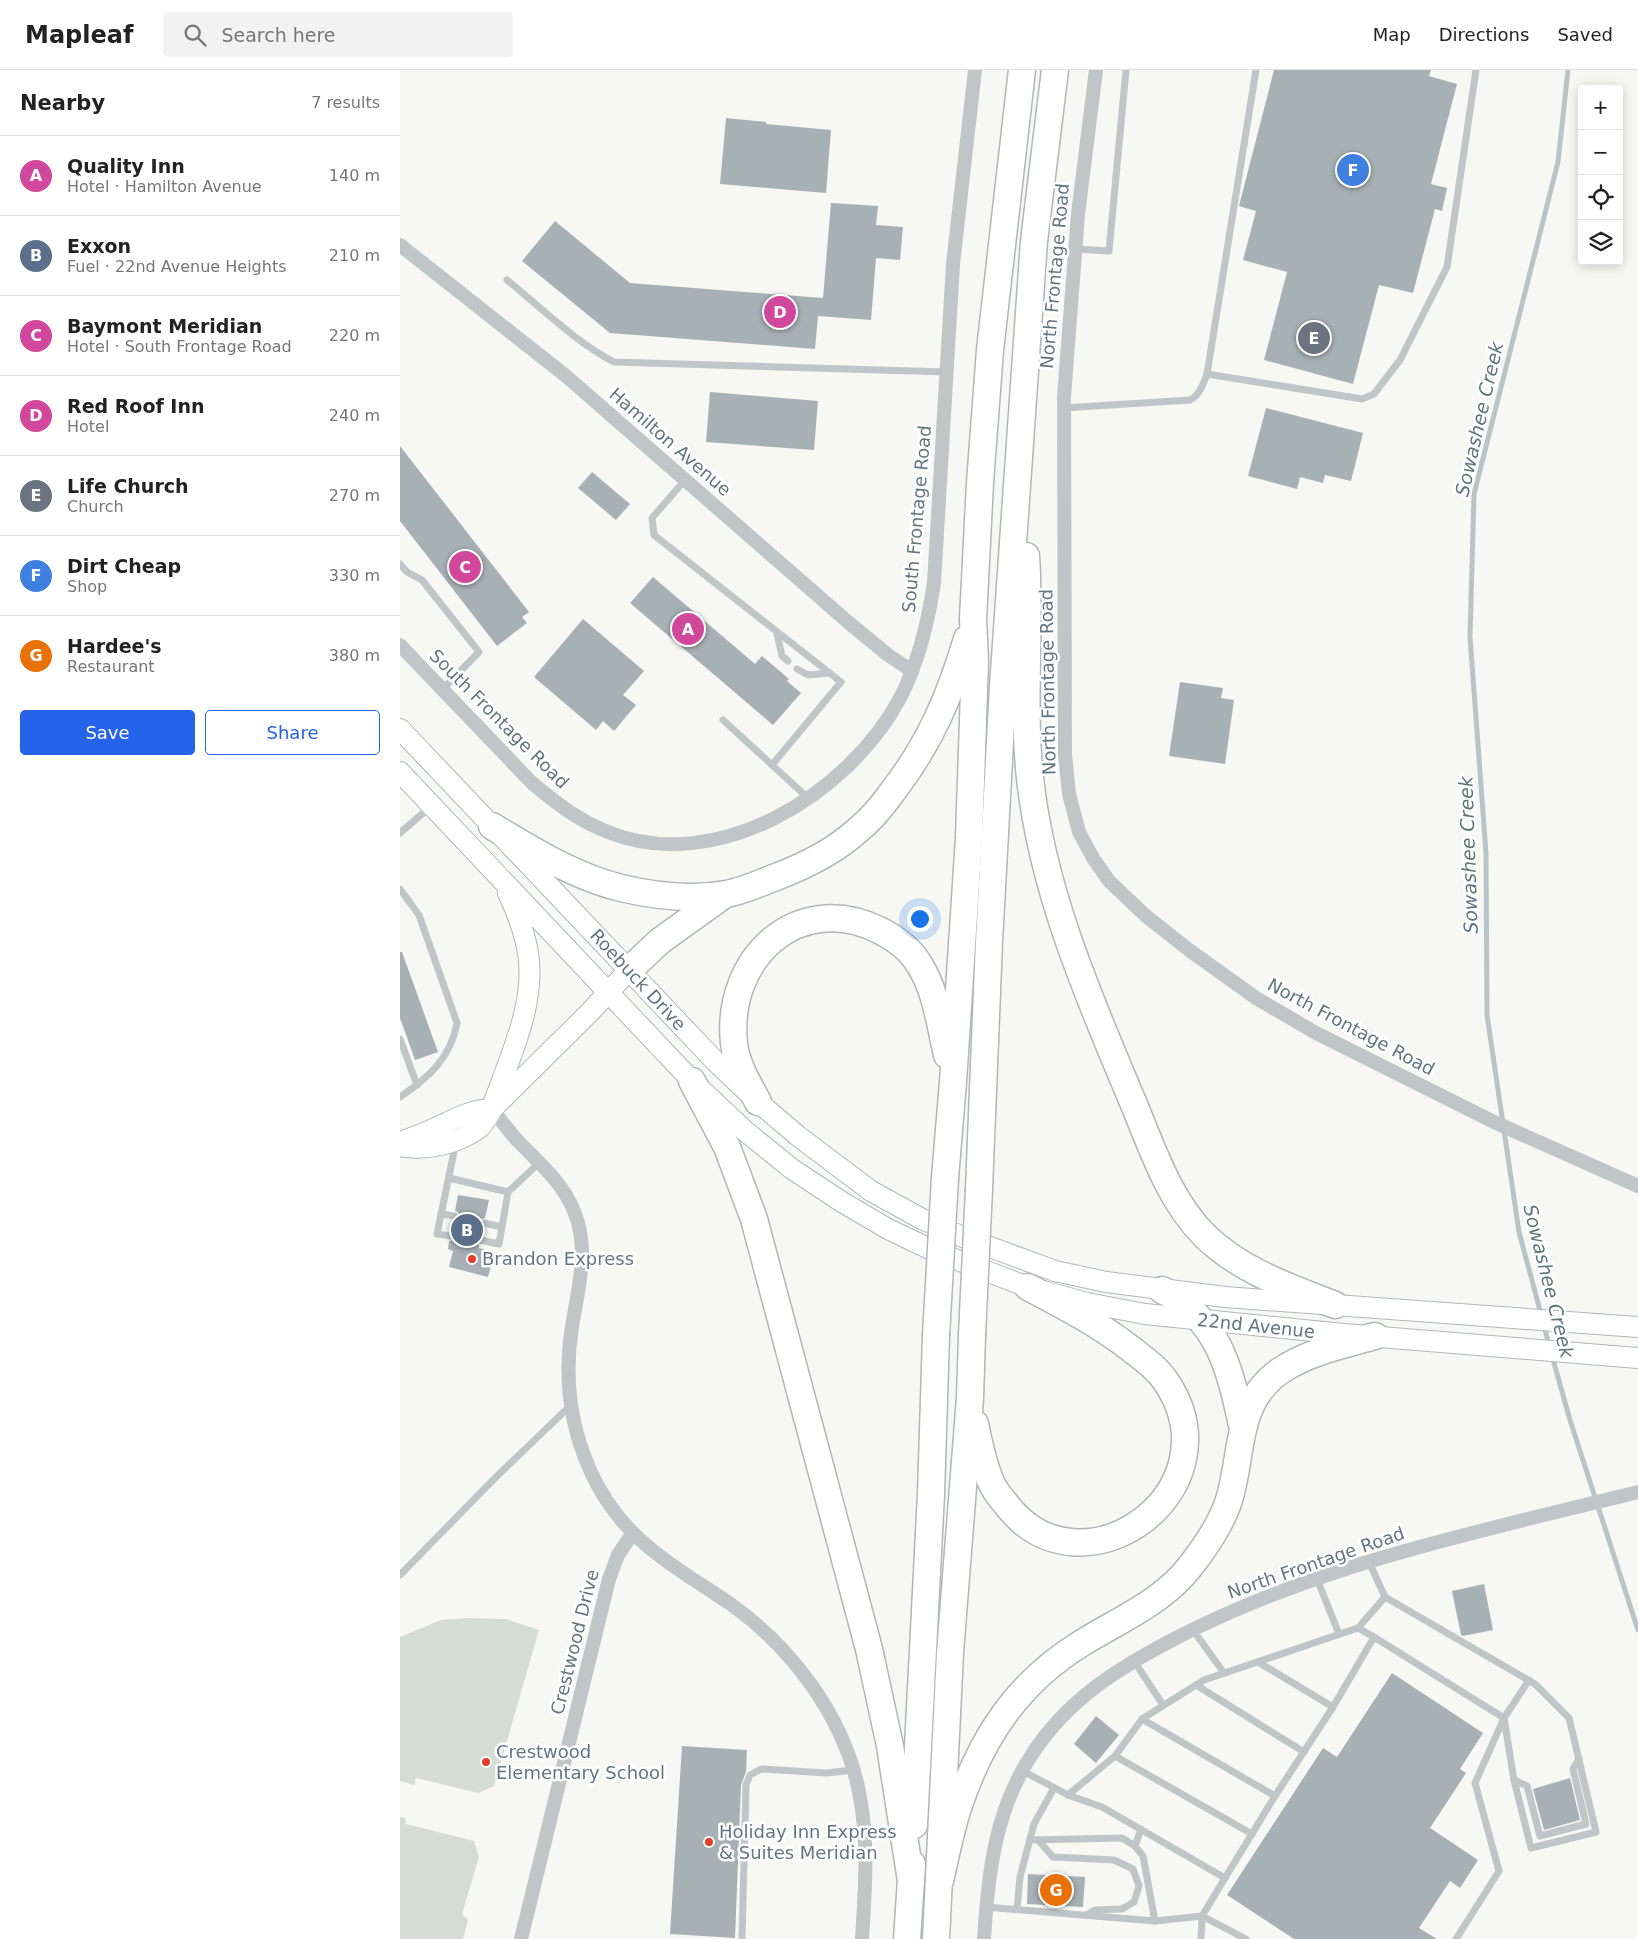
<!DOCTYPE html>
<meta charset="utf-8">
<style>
:root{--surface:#fff;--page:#f2f2f2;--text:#222;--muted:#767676;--line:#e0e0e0;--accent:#2563eb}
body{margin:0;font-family:"DejaVu Sans",sans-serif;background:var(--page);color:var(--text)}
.controls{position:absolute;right:15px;top:15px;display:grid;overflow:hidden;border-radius:5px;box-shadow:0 2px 12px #0003}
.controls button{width:45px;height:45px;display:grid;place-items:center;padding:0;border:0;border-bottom:1px solid var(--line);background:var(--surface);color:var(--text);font:25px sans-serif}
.you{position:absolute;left:519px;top:848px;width:18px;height:18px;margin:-12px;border:4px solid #fff;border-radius:50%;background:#1a73e8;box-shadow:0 0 0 8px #1a73e833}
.badge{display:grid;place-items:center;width:32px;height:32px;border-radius:50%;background:var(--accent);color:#fff;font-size:16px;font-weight:700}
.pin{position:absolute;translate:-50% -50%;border:2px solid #fff;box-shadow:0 1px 5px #0006}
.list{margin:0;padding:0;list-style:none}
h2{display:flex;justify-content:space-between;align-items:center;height:65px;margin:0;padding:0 20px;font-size:21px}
h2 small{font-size:16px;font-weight:400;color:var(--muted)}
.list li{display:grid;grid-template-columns:32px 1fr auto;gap:15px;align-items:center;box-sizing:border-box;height:80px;padding:0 20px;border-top:1px solid var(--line)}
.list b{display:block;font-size:19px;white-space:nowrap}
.list p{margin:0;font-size:16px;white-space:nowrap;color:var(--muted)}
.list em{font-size:16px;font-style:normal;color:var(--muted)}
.actions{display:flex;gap:10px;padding:15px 20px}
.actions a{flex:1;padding:11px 0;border:1px solid var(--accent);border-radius:5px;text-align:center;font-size:18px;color:var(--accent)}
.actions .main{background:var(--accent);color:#fff}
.icon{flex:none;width:28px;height:28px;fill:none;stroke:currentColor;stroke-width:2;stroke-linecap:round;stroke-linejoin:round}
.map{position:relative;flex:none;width:1238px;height:1869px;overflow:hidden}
header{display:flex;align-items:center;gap:30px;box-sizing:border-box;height:70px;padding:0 25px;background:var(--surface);border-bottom:1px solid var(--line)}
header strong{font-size:24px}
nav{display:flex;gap:28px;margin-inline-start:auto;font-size:18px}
.search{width:350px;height:45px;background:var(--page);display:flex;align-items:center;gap:12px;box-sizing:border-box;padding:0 18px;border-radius:5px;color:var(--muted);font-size:19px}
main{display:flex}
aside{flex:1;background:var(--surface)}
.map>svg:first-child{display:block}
.green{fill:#d7dcd3}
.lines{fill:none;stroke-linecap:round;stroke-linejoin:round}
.stream{stroke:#b7c5c8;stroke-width:5}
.building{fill:#a7b1b5}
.secondary-casing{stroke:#b0b7bb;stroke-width:22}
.highway-casing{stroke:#b1b6b9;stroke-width:29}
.lane{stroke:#c0c5c8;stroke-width:7}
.street{stroke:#c0c5c8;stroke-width:14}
.secondary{stroke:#fff;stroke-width:20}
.highway{stroke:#fff;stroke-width:26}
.highway-bridge-casing{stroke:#b1b6b9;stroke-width:29;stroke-linecap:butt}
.highway-bridge{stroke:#fff;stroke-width:26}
.poi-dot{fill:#e23d28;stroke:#fff;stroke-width:2}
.labels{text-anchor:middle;stroke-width:5;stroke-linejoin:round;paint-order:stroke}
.street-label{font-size:18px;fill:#62767f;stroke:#fff}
.poi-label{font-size:18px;fill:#62767f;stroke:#fff;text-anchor:start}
.water-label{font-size:19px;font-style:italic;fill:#5d767a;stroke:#fff}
</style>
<header>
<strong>Mapleaf</strong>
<div class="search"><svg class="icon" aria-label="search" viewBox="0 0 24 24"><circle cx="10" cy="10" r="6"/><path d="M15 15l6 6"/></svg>Search here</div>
<nav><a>Map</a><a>Directions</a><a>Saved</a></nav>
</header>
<main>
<aside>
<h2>Nearby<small>7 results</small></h2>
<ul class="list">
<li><span class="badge" style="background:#d1479c">A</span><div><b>Quality Inn</b><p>Hotel · Hamilton Avenue</p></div><em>140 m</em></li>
<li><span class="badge" style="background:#5c6f8a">B</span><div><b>Exxon</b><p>Fuel · 22nd Avenue Heights</p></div><em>210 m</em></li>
<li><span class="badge" style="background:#d1479c">C</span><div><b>Baymont Meridian</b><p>Hotel · South Frontage Road</p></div><em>220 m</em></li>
<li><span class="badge" style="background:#d1479c">D</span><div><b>Red Roof Inn</b><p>Hotel</p></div><em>240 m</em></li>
<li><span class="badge" style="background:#6b7280">E</span><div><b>Life Church</b><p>Church</p></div><em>270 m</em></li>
<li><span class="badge" style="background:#3f7fe0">F</span><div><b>Dirt Cheap</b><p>Shop</p></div><em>330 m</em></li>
<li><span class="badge" style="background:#e8710a">G</span><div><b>Hardee's</b><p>Restaurant</p></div><em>380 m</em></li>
</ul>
<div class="actions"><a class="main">Save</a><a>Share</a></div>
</aside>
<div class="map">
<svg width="1238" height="1869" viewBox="0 0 1238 1869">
<rect width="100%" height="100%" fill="#f7f7f4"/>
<g class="green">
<path d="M68,1548L106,1549L139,1560L94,1716L78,1723L16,1708L14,1715L0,1711V1567L41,1550Z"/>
<path d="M0,1747L5,1748L6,1754L74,1771L79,1787L62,1844L68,1850L63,1869H0Z"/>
</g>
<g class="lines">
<g class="stream">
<path d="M1141,1244L1119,1162L1087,945L1086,783L1070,567L1074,424L1158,92L1168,0"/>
<path d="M1144,1255L1149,1276"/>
<path d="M1152,1286L1170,1350L1238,1560"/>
</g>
</g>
<g class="building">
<path d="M874,0H1031L1029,6L1057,14L1031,114L1047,118L1042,141L1035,139L1013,223L979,215L953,314L864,290L887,202L843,190L856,141L839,136Z"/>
<path d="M326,48L366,52V54L431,60L426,123L320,114Z"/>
<path d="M431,133L478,136L476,155L503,157L500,190L476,188L471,250L418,246L415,279L210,263L122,191L155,151L230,213L423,228Z"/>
<path d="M310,322L418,331L414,380L306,372Z"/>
<path d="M866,338L963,363L951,411L925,405L923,413L900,407L897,419L848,406Z"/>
<path d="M0,376L129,542L122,547L127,553L97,576L0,451Z"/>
<path d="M192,402L230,434L216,450L178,418Z"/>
<path d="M253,507L355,594L362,586L389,609L387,611L401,623L373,655L230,533Z"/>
<path d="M183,549L244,601L223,625L236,635L214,661L203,651L196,660L134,607Z"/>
<path d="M780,612L823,618L821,628L834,630L825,694L769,686Z"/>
<path d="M0,882H2L38,982L15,990L0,948Z"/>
<path d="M58,1125L89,1130L85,1148L80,1149L79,1152L80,1157L83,1158L82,1165L76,1166L75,1169L76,1174L79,1175V1178L95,1182L88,1207L49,1197L53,1181L48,1179L49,1171L54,1170L55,1166L51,1161L53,1151L58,1150L59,1146L58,1142L55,1141Z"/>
<path d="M1084,1514L1093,1560L1063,1566L1061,1565L1052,1521Z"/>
<path d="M992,1603L1083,1663L1060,1699L1066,1703L1030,1758L1078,1790L1060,1818L1050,1811L1019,1858L1037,1869H894L827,1825L923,1678L937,1687Z"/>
<path d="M696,1646L719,1665L696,1693L674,1674Z"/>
<path d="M282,1676L347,1680L346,1702L341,1715L335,1868L270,1864Z"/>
<path d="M1170,1708L1180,1750L1144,1760L1133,1719Z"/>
<path d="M628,1804L685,1807L683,1837L627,1834Z"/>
</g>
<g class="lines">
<defs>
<g id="secondary">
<path d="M0,659L316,992L358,1032L398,1066L471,1121L522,1149L563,1167L655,1201L706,1212L825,1227L1238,1257"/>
<path d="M0,702L292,1011L345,1061L392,1099L442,1132L488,1159L534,1181L628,1217L687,1233L745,1244L943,1264L1238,1288"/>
<path d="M94,1032C111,984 138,929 127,877C123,858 116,840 108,823"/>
<path d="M0,1072C11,1068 23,1064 33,1059C54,1050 69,1040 92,1039"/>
<path d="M0,1076C25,1081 58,1074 79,1058C85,1053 88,1046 92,1039L190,942L229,900"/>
</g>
<g id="highway">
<path d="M626,486C631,560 622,634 630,708C642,819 687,923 730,1025C751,1074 767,1128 805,1166C841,1201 889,1217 935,1235"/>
<path d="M92,756C132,780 175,807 221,818C255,826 292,830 326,824C343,821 360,813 376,807C405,796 435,781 458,760C472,749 483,735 493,721C530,673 550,626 567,569"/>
<path d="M229,900L260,871L324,825"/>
<path d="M292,1011L327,1077L354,1149L469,1579L490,1676L511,1811"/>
<path d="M358,1032C348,1013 336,994 334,973C325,888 398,820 479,860C495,868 510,879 519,894C536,920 540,955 547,985"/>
<path d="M545,1108L553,1012L569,768L575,591L573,549L580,413L590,280L622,0"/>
<path d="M579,1119L589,872L603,617L634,171L655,0"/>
<path d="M762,1220C818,1248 830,1299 842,1355"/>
<path d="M575,1354C579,1373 583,1394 591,1412C594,1420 600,1427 606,1434C681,1533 838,1422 767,1313C758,1299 744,1289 731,1279C699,1254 664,1236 628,1217"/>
<path d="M514,1755L531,1424L536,1266"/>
<path d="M540,1811C545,1788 550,1764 557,1741C580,1669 617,1613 682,1573C719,1550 761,1533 789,1498C804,1479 820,1456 828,1433C844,1386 833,1334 880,1301C908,1282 943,1275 975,1266"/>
<path d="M507,1869L512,1794"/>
<path d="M536,1869L550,1583L570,1328L572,1265"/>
</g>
</defs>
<use href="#secondary" class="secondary-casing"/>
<use href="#highway" class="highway-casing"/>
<g class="lane">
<path d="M675,179L709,181L726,0"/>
<path d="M107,210C140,237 177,273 214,292L547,302"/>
<path d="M807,304L962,329L974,324L1000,290L1047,197L1076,0"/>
<path d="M664,338L790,330C800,325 803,314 807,304L856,0"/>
<path d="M285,410L252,448L254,465L441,612L372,695"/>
<path d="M0,494L7,502L22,510L79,582L42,620"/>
<path d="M377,564L382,586L388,591"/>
<path d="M397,599L408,605L430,603"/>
<path d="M323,650L408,728"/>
<path d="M0,763L30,737"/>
<path d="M0,819L19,845L57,953C51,988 28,1008 0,1027"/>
<path d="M0,969L17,1015"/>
<path d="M49,1108L108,1122"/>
<path d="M41,1144L54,1146"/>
<path d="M84,1153L102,1157"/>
<path d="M50,1166L37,1164L56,1072"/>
<path d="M80,1170L99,1174L108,1122L140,1092"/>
<path d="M969,1492L985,1527L1135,1614L1169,1648L1196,1762L1131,1778L1114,1710L1104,1648L974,1567L958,1558L804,1610L742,1649L875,1726L933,1637L974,1567"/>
<path d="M0,1505L95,1408L170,1336"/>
<path d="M917,1509L939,1564"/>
<path d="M958,1558L985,1527"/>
<path d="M793,1560L824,1603"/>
<path d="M734,1591L763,1635"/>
<path d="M858,1592L933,1637"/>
<path d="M796,1615L904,1682"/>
<path d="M715,1686L742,1649"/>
<path d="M623,1701L668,1725L702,1737L825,1808L875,1726"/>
<path d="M1114,1710L1127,1716L1140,1766L1186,1754L1173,1699L1179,1689"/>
<path d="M668,1725L715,1686L852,1764"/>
<path d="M630,1770L722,1768L735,1776L743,1786L755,1851"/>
<path d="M638,1770L653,1787L714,1790L733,1799L739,1816L734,1832L722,1839L695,1840L686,1845"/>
<path d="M735,1776L741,1759"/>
<path d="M825,1808L802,1846L846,1869"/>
<path d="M586,1837L755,1851L802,1846L801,1869"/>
<path d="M617,1839L620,1807L634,1754L654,1718"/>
<path d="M342,1869L346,1715L350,1705L361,1699L427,1703L453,1700"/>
<path d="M1056,1869L1099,1801L1075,1713L1104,1648L1129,1610"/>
</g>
<g class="street">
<path d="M696,0L678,144L664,327L665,684L669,724L679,762L693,788L709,811L746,846L789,880L856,928L916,963L1094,1052L1238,1116"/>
<path d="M0,175L166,306L448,552L488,585L512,601"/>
<path d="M0,575L132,713C156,733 179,751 208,762C317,806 449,724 500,628C519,592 528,553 534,513L553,194L575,0"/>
<path d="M92,1039C100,1049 108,1060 116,1069C138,1092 162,1111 174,1141C190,1180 178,1217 172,1257C164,1306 170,1355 190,1400C220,1468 271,1494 329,1533C392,1577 444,1647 459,1722C469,1770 465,1821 462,1869"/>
<path d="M121,1869L209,1509L218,1485L232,1464"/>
<path d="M584,1869C588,1804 595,1741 631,1686C667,1629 720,1597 778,1567C922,1493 1082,1461 1238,1422"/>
</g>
<use href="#secondary" class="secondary"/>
<use href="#highway" class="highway"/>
<defs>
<g id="highway-bridge">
<path d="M572,1265L579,1119"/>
<path d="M536,1266L545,1108"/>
</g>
</defs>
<use href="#highway-bridge" class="highway-bridge-casing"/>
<use href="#highway-bridge" class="highway-bridge"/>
</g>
<g class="poi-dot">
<circle cx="72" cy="1189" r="5"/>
<circle cx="86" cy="1692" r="5"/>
<circle cx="309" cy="1772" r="5"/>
</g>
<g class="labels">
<g class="street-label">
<text transform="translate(655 206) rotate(-85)" y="6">North Frontage Road</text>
<text transform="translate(270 372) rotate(41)" y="6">Hamilton Avenue</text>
<text transform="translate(517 449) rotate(-85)" y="6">South Frontage Road</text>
<text transform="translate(648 612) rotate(-91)" y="6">North Frontage Road</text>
<text transform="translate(99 649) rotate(45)" y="6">South Frontage Road</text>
<text transform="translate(238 910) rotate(47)" y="6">Roebuck Drive</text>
<text transform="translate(951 957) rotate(28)" y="6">North Frontage Road</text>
<text transform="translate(856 1256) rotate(6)" y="6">22nd Avenue</text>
<text transform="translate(916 1493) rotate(-19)" y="6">North Frontage Road</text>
<text transform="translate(175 1572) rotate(-76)" y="6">Crestwood Drive</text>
</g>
<g class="poi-label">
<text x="82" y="1195">Brandon Express</text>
<text x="96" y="1688">Crestwood<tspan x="96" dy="21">Elementary School</tspan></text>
<text x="319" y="1768">Holiday Inn Express<tspan x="319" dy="21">&amp; Suites Meridian</tspan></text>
</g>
<g class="water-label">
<text transform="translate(1079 349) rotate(-77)" y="7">Sowashee Creek</text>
<text transform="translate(1068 785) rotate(-92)" y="7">Sowashee Creek</text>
<text transform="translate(1149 1211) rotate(76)" y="7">Sowashee Creek</text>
</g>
</g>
</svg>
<div class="controls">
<button>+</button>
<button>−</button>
<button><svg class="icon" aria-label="locate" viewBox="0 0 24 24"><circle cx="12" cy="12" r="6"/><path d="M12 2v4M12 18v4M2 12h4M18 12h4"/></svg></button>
<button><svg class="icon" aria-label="layers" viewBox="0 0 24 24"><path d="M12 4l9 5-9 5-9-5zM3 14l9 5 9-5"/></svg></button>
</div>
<div class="you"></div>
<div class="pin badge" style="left:288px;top:559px;background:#d1479c">A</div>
<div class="pin badge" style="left:67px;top:1160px;background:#5c6f8a">B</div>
<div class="pin badge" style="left:65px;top:497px;background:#d1479c">C</div>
<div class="pin badge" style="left:380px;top:242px;background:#d1479c">D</div>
<div class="pin badge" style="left:914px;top:268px;background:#6b7280">E</div>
<div class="pin badge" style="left:953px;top:100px;background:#3f7fe0">F</div>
<div class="pin badge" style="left:656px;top:1820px;background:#e8710a">G</div>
</div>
</main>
